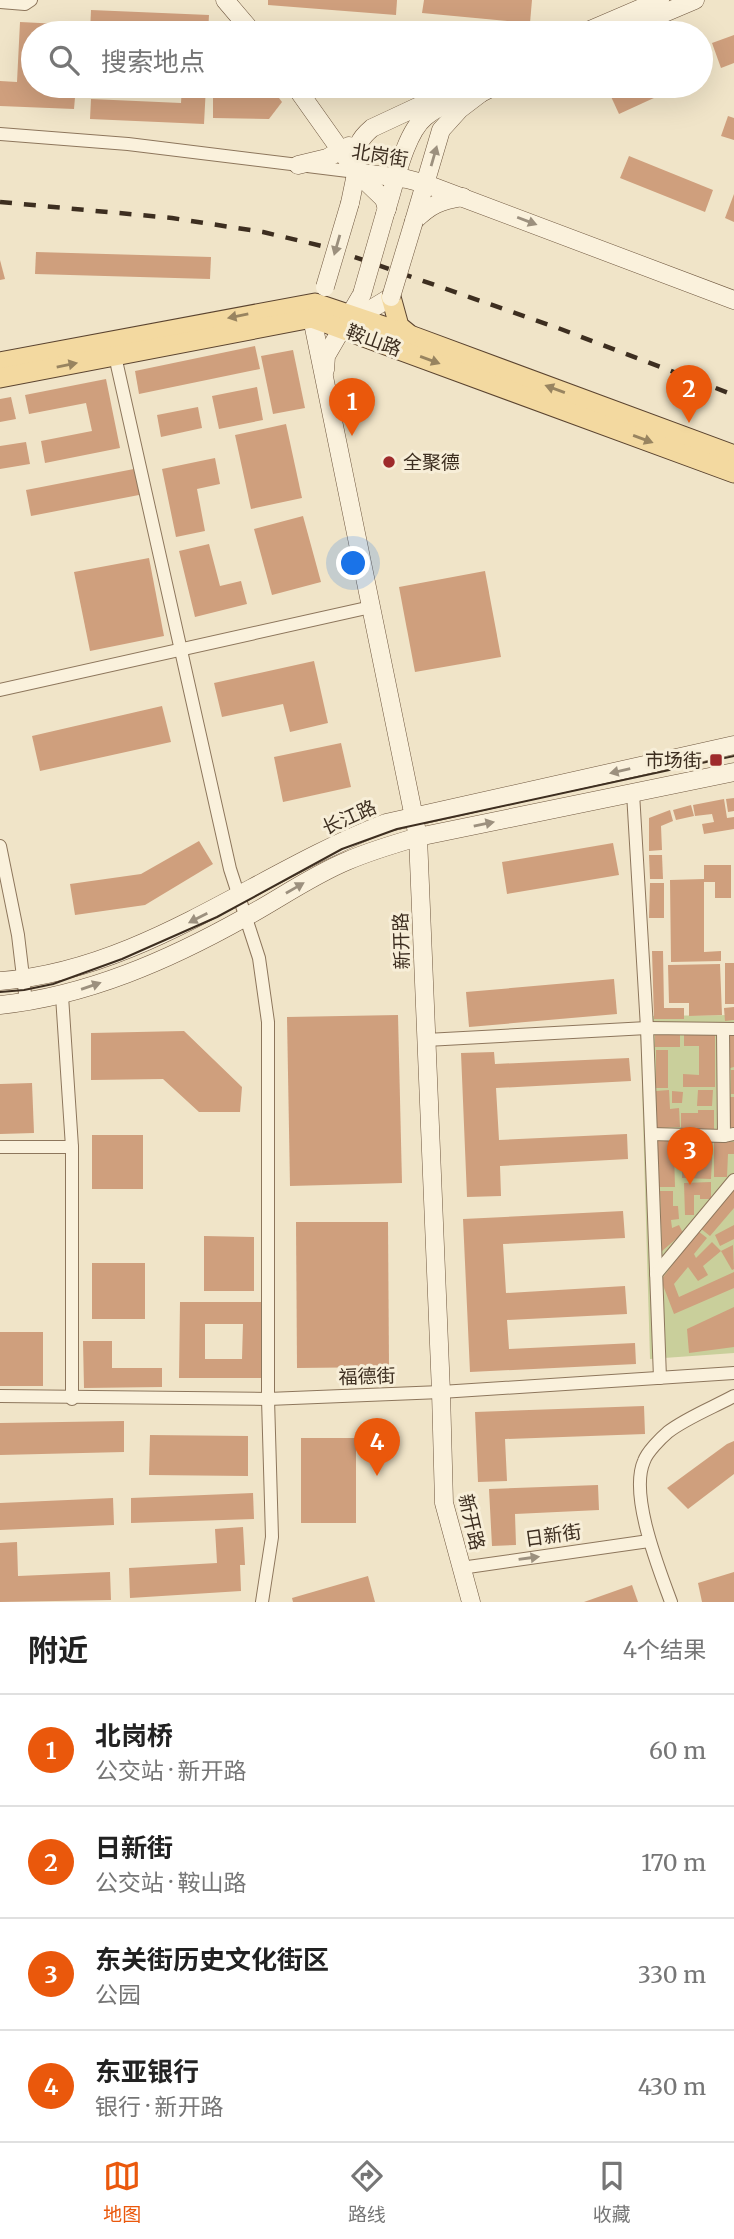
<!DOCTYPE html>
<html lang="zh">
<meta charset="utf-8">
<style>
:root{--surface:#fff;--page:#f2f2f2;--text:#222;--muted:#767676;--line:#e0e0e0;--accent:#ea580c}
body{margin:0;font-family:Merriweather,"Noto Sans SC",serif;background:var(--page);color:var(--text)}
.you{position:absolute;left:354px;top:564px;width:24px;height:24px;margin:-18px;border:5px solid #fff;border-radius:50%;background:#1a73e8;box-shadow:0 0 0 10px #1a73e833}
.badge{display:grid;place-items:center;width:46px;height:46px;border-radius:50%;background:var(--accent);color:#fff;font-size:23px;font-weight:700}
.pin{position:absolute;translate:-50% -58px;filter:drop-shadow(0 2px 4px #0008)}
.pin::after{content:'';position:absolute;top:37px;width:24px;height:21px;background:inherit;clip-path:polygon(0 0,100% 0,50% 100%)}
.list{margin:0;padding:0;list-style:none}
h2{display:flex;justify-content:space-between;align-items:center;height:91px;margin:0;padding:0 28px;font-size:30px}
h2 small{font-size:23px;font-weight:400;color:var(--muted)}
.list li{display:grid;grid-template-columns:46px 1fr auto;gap:21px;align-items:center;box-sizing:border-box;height:112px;padding:0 28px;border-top:2px solid var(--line)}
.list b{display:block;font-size:26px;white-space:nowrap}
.list p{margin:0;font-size:23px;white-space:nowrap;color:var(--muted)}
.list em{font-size:23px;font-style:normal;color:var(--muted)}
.icon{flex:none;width:38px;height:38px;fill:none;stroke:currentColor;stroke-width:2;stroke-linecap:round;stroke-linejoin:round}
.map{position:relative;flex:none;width:734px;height:1602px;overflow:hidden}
.search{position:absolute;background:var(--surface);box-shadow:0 7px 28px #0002;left:21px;right:21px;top:21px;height:77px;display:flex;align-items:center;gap:18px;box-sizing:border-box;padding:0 24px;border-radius:38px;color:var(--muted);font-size:26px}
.sheet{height:539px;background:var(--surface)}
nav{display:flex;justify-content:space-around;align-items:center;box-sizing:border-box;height:98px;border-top:2px solid var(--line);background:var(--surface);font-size:19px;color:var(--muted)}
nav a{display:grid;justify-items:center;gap:4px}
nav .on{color:var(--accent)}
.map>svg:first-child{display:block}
.green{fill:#c9cf9b}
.building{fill:#cf9f7d;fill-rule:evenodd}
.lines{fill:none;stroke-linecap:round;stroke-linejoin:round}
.street-casing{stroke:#8d765c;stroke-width:14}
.secondary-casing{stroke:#6f573f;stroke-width:19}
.primary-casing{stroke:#5b4430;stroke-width:21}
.street{stroke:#faf1dc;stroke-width:12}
.secondary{stroke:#faf1dc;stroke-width:18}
.primary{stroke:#f3d9a0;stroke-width:19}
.tram{stroke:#3d2e20;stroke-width:2}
.rail{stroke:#3d2e20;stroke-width:4.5;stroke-dasharray:12 12;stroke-linecap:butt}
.secondary-bridge-casing{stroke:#6f573f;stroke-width:19;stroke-linecap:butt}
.secondary-bridge{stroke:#faf1dc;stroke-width:18}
.oneway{fill:#9c907e}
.oneway2{fill:#988460}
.poi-dot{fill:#9e2a2b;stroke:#f7eed8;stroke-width:2.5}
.labels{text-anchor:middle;stroke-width:6;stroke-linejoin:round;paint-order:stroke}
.street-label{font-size:19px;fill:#3d2e20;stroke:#f7eed8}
.poi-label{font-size:19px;fill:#3d2e20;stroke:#f7eed8;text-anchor:start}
</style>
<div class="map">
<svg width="734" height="1602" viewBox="0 0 734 1602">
<rect width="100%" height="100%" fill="#f0e4c8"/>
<path class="green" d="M734,1015V1353L650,1359L640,1016Z"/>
<g class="building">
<path d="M268,0H397L396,15L268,5Z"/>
<path d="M424,0H532L530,23L422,13Z"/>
<path d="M91,10L209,15L208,33H90Z"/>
<path d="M20,22L79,25V33H33V86H76L74,109L0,106V81L17,82Z"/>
<path d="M734,35V63L721,68L712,43Z"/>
<path d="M182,86H206L204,124L90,119L91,99L181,103Z"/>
<path d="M213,86H270L282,102L269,119L213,118Z"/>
<path d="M616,86H680L619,114L608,90Z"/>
<path d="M728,116L734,118V140L721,136Z"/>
<path d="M629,156L713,190L705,212L620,178Z"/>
<path d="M734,194V222L725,218Z"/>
<path d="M36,252L211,257L210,279L35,274Z"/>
<path d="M0,260L5,279L0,280Z"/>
<path d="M255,346L260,369L139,394L135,371Z"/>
<path d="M293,350L305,408L273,414L261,356Z"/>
<path d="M106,379L120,448L45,463L41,441L92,431L86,403L29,414L25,395Z"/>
<path d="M257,387L263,420L219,429L212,396Z"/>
<path d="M11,397L16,419L0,422V399Z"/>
<path d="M198,407L202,428L161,437L157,415Z"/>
<path d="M286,424L302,498L251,509L235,435Z"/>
<path d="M26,442L30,464L0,469V446Z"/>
<path d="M215,458L220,484L197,489L205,531L176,537L162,469Z"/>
<path d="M139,468L144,494L31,516L26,490Z"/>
<path d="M303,516L321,582L272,595L254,529Z"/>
<path d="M209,544L220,586L241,581L247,604L195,617L179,551Z"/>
<path d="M149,558L164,636L90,651L74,572Z"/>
<path d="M485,571L501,657L415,672L399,587Z"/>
<path d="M314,661L328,723L290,732L283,704L222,717L214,683Z"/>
<path d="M162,706L171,742L40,771L32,736Z"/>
<path d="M341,743L351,787L283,802L274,757Z"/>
<path d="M734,798V811L728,812L726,799Z"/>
<path d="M724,799L727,818L734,817V829L704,834L702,824L714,822L712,814L695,816L693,805Z"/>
<path d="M691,805L694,816L676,820L673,810Z"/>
<path d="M670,810L673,821L661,826L662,850L649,851V818Z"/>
<path d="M199,841L213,864L145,905L75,915L70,884L141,874Z"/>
<path d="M613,843L619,875L507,894L502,862Z"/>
<path d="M649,855H662L663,879H650Z"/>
<path d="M704,865H731V898H715V882H704V952L721,951V961L671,962L670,880L704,879Z"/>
<path d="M650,883H664V918H649Z"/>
<path d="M652,951H663L664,1008H684V1019H654Z"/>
<rect x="725" y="963" width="9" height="41"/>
<path d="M720,964L722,1015L689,1016V1003H669L668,965Z"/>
<path d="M614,979L617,1014L469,1027L466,992Z"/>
<path d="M734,1007V1020L725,1021L724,1008Z"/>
<path d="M398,1015L402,1183L290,1186L287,1017Z"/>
<path d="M184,1031L242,1087L240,1112H199L163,1079L91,1080V1033Z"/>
<rect x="655" y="1032" width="25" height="15"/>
<path d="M684,1032L715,1033V1087H683V1074L699,1075V1046H684Z"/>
<path d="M728,1033H734V1067L730,1068Z"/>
<rect x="656" y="1050" width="12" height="38"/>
<path d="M494,1052L495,1064L629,1058L631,1081L496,1088L499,1140L627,1134L628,1159L500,1166L501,1196L467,1197L461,1053Z"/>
<rect x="731" y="1070" width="3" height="24"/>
<path d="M32,1083L34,1133L0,1134V1084Z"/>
<path d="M669,1090L670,1109L679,1108L680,1127L657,1128L656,1091Z"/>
<path d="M698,1090H713L712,1106H697Z"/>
<path d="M672,1091L683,1092L682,1103H672Z"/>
<path d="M729,1097H734V1128H732L729,1126Z"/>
<path d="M698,1110H714V1129H681V1113H698Z"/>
<rect x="92" y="1135" width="51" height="54"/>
<path d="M679,1139V1152H674L675,1187H659L657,1140Z"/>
<path d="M683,1140L713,1141L711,1179L682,1178ZM692,1153H701L700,1170L691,1171Z"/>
<path d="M714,1142H734V1154H728L727,1177H714Z"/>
<path d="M711,1182V1199H700V1195H694V1215H685L684,1183Z"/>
<path d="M734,1188V1208L710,1236L700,1228Z"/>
<path d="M660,1191H673V1206H678L679,1219L671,1220L672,1228L679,1225L683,1233L662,1251Z"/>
<path d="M623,1211L625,1238L503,1244L506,1293L625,1286L627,1314L507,1320L509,1349L635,1343L636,1364L470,1372L463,1219Z"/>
<path d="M296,1222H388L389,1367L297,1368Z"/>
<path d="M734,1225V1239L720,1246L715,1235Z"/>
<path d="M698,1231L707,1238L694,1254L696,1258L712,1242L721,1251L703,1266L708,1275L698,1281L688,1267L674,1284L679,1297L734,1272V1288L674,1314L661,1280Z"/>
<path d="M204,1236L254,1237V1291H204Z"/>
<path d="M733,1245L734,1269L732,1270L721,1251Z"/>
<rect x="92" y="1263" width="53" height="56"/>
<path d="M180,1302H261V1378H179ZM205,1324H243L242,1359H205Z"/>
<path d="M734,1307V1347L689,1353L687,1329Z"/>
<rect x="0" y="1332" width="43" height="54"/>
<path d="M83,1341H112V1368H162V1387L84,1388Z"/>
<path d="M644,1406L645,1434L505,1439L507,1481L478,1482L475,1412Z"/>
<path d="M124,1421V1452L0,1455V1423Z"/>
<path d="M150,1435L248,1436V1476L149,1475Z"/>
<rect x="301" y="1438" width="55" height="85"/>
<path d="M734,1441V1474L688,1509L667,1488L727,1444Z"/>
<path d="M598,1485L599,1510L515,1514L516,1545L492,1546L489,1489Z"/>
<path d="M253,1493L254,1519L131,1523V1498Z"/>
<path d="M113,1498L114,1525L0,1530V1503Z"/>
<path d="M243,1527L245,1565H240L241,1591L130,1598L129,1568L217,1563L215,1529Z"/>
<path d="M17,1542L18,1576L110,1572L111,1600L0,1602V1543Z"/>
<path d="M734,1572V1602H702L698,1583Z"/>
<path d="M368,1576L375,1602H293L292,1598Z"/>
<path d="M632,1585L638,1602H584Z"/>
</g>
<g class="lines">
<defs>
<g id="street">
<path d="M0,2L25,4L31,0"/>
<path d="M0,134L128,144L356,172"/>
<path d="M115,356L230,869L259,958L268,1022V1399L272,1537L262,1602"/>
<path d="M0,690L371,607"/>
<path d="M633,793L647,1028L660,1378"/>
<path d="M0,846L18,935L26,1002"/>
<path d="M62,996L72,1147V1399"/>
<path d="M723,1029L724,1136"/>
<path d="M426,1040L647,1028L734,1029"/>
<path d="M651,1134L724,1136L734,1134"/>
<path d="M0,1147H72"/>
<path d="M656,1274L734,1180"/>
<path d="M0,1396L268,1399L441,1392L734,1373"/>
<path d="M461,1568L649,1541"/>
<path d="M671,1602C659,1569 629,1495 644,1461C647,1452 661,1438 668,1432C686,1418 714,1407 734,1396"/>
</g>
<g id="secondary">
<path d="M225,0L253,33"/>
<path d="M583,33L660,0"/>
<path d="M617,33L695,0"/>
<path d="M295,86L356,172L384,199L387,209"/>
<path d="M298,165L327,158L349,146"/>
<path d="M356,172L407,179L426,184L734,300"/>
<path d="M350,203C352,193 354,184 356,174C359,151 352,145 372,128L462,86"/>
<path d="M385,214C394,188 404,134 425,117C440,104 462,98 481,93"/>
<path d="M414,221L441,130L460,109L481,93L495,86"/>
<path d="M414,221C431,204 440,201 463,197"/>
<path d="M315,305L312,318L418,837L441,1392L444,1503L471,1602"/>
<path d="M352,315L373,308L391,297"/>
<path d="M325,370L326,356L362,294"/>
<path d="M0,981C143,970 256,873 386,823L734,745"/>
<path d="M0,1005C87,996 169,960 244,918C279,899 311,876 347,861C370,851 394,844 418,837L734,772"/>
</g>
<g id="primary">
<path d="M391,297L399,326L410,335L734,455"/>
<path d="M0,362L315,303L410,335"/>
<path d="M0,378L312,318L734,473"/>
</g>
</defs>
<use href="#street" class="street-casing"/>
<use href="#secondary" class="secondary-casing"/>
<use href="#primary" class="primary-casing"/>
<use href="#street" class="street"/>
<use href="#secondary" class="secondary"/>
<use href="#primary" class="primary"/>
<path class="tram" d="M0,992L24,990L53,984L122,959L217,917L342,849L397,829L734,756"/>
<path class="rail" d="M0,202L172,218L263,232L326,247L558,328L734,395"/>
<defs>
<g id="secondary-bridge">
<path d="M325,287L350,203"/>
<path d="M362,294L385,214"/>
<path d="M391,297L414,221"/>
</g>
</defs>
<use href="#secondary-bridge" class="secondary-bridge-casing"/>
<use href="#secondary-bridge" class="secondary-bridge"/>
</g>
<defs><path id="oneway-solid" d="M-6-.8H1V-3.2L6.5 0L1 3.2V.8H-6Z" transform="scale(1.75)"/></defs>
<g class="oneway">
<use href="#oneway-solid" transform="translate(434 156) rotate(-74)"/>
<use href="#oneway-solid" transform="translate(527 221) rotate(21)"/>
<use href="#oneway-solid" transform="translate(337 245) rotate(106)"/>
<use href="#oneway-solid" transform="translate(620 771) rotate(167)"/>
<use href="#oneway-solid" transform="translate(484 824) rotate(-12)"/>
<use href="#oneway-solid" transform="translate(295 888) rotate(-30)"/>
<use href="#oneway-solid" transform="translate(198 918) rotate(153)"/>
<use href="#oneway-solid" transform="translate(91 986) rotate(-19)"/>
<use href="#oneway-solid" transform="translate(529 1558) rotate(-8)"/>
</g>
<g class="oneway2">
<use href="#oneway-solid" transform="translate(238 316) rotate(169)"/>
<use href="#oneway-solid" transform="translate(430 360) rotate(20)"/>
<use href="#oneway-solid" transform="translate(67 365) rotate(-11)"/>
<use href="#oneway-solid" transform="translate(555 389) rotate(-160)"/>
<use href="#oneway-solid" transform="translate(643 439) rotate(20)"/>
</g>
<g class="poi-dot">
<circle cx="389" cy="462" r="7"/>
<rect x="709" y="753" width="14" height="14" rx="3.5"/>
</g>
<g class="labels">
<g class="street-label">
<text transform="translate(380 155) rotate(9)" y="7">北岗街</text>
<text transform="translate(374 340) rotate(20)" y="7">鞍山路</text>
<text transform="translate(349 817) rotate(-24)" y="7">长江路</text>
<text transform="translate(401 941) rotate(-92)" y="7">新开路</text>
<text transform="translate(367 1376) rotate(-2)" y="7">福德街</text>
<text transform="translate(472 1522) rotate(77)" y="7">新开路</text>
<text transform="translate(553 1535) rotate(-8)" y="7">日新街</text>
</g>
<g class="poi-label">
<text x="403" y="469">全聚德</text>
<text x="702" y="767" text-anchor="end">市场街</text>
</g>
</g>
</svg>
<div class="you"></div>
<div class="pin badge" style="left:352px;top:436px">1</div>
<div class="pin badge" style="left:689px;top:423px">2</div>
<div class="pin badge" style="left:690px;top:1185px">3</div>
<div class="pin badge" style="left:377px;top:1476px">4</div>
<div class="search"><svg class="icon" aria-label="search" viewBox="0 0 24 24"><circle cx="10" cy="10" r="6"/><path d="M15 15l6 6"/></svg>搜索地点</div>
</div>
<section class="sheet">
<h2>附近<small>4个结果</small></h2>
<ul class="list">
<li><span class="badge">1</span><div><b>北岗桥</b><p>公交站 · 新开路</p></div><em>60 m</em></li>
<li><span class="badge">2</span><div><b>日新街</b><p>公交站 · 鞍山路</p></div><em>170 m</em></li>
<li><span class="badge">3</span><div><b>东关街历史文化街区</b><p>公园</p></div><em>330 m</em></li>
<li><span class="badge">4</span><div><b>东亚银行</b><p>银行 · 新开路</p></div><em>430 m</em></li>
</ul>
</section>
<nav>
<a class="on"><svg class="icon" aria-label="map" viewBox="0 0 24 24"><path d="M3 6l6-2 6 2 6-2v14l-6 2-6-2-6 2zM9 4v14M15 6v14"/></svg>地图</a>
<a><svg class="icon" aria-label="directions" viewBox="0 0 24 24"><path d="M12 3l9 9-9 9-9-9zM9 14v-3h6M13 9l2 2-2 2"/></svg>路线</a>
<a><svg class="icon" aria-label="saved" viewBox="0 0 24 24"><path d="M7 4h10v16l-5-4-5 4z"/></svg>收藏</a>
</nav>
